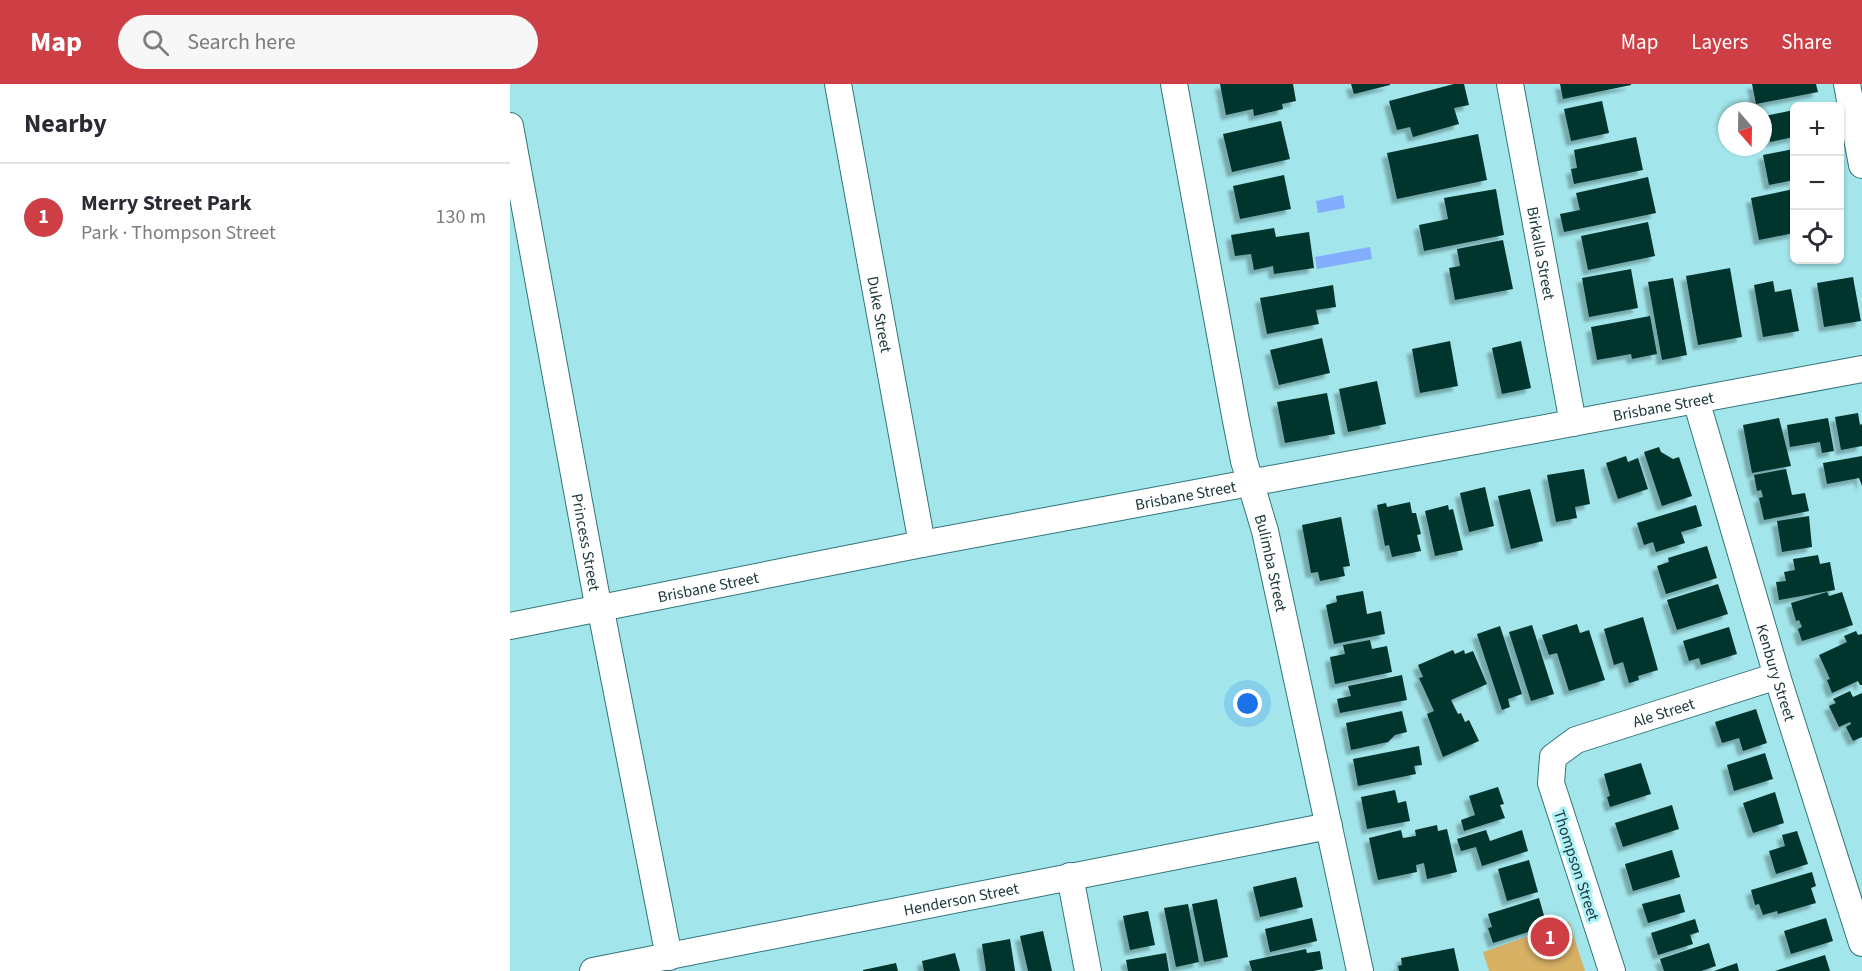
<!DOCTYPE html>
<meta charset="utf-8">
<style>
:root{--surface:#fff;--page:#f7f7f7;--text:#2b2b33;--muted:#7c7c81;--line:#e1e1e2;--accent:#ce3e45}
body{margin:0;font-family:"Source Sans 3",sans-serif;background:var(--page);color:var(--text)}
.controls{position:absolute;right:18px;top:18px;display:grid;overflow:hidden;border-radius:9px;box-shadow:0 2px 4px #0004}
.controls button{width:54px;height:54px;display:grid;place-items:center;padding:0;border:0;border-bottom:2px solid var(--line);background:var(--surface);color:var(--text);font:30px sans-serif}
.compass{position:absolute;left:1208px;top:18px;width:54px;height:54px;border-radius:50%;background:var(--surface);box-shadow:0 2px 4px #0004;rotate:160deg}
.you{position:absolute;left:738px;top:620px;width:21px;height:21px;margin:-15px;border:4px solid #fff;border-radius:50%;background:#1a73e8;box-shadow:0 0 0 9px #1a73e833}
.badge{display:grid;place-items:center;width:39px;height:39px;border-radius:50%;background:var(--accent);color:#fff;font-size:20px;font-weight:700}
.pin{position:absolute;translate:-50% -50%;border:3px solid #fff;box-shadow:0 2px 6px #0006}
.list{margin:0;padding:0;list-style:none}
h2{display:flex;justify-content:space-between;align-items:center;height:78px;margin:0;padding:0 24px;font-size:26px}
h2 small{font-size:20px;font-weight:400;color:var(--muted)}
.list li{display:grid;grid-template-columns:39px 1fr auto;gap:18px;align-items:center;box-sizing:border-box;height:108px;padding:0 24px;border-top:2px solid var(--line)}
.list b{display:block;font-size:22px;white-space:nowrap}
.list p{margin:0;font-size:20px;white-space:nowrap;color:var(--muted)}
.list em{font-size:20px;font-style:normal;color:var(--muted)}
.icon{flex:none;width:33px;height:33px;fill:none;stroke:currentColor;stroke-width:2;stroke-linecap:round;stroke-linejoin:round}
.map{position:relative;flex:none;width:1352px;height:887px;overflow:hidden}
header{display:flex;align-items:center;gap:36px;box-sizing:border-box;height:84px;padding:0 30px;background:var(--accent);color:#fff}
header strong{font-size:28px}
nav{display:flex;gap:33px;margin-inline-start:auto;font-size:21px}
.search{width:420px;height:54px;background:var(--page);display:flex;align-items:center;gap:15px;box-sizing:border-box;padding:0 21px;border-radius:33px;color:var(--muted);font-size:22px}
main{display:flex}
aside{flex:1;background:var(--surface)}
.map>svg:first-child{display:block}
.green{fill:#d8b064}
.water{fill:#83adfd}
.building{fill:#00352e;filter:url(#shadow)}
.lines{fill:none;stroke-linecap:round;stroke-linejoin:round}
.minor-casing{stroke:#32757a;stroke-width:28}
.minor{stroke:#fff;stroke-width:26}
.labels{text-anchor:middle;stroke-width:6;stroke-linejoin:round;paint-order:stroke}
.street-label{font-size:16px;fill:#1a3638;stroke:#aff2f8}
</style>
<header>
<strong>Map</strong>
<div class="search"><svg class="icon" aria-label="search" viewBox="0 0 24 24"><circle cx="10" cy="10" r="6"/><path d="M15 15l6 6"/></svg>Search here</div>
<nav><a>Map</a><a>Layers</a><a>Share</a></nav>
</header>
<main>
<aside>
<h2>Nearby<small></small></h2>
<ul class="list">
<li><span class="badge">1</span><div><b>Merry Street Park</b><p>Park · Thompson Street</p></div><em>130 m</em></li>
</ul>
</aside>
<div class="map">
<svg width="1352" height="887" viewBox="0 0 1352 887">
<defs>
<filter id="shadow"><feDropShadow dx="-5" dy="5" stdDeviation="1.5" flood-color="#0004"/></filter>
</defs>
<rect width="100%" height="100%" fill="#a2e5ea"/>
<path class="green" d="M1059,838L1075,887H979L973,868Z"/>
<g class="water">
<path d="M833,111L835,124L808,129L806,117Z"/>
<path d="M860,163L862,175L807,185L805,173Z"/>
</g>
<g class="building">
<path d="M710,0H783L786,17L772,20L773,25L744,32L743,25L716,31Z"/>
<path d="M841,0H880V1L844,10Z"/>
<path d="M944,0H954L959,21L944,24L949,40L903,53L900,43L887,46L879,17Z"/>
<path d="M1050,0H1121V1L1053,15Z"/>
<path d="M1242,0H1306L1308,8L1246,20Z"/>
<path d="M1092,17L1099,49L1061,57L1054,25Z"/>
<path d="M1284,26V53L1260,58L1255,32Z"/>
<path d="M771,37L780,75L722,88L713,50Z"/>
<path d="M968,50L977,96L887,115L877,69Z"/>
<path d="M1126,53L1133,86L1064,100L1061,85L1067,84L1064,66Z"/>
<path d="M1284,65V96L1259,101L1253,71Z"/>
<path d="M774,91L781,125L730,135L723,102Z"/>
<path d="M1138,93L1146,129L1054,148L1050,130L1070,126L1066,109Z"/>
<path d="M986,105L994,151L914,167L909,141L938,135L934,114Z"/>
<path d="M1284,105V149L1249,156L1241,114Z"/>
<path d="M1138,138L1145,172L1078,186L1071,152Z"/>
<path d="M764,144L766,153L799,148L804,184L764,190L763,182L744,186L741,170L725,172L721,151Z"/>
<path d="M993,156L1003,205L945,216L939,184L950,182L947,165Z"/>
<path d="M1220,184L1232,253L1188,261L1176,192Z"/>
<path d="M1121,185L1128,224L1079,233L1072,194Z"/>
<path d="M1343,193L1351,237L1314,243L1307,199Z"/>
<path d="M1163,194L1177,271L1152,276L1138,198Z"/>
<path d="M1263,197L1265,208L1281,205L1289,247L1253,253L1244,201Z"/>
<path d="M823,201L826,223L806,226L809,240L757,250L750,214Z"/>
<path d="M1140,232L1147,270L1122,275L1121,270L1087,276L1081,243Z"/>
<path d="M812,254L820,289L769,301L760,266Z"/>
<path d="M940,257L948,302L910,309L902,265Z"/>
<path d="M1011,257L1021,304L992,310L982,264Z"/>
<path d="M867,297L876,340L838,348L829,305Z"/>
<path d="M817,309L825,350L775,359L767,318Z"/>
<path d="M1348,329L1350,341L1352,340V362L1331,366L1325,333Z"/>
<path d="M1269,334L1281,382L1242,389L1233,341Z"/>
<path d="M1318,334L1324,367L1312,369L1310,358L1280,363L1277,341Z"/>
<path d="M1149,363L1151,368L1163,375L1169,373L1182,412L1152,422L1134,368Z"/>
<path d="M1116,372L1118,378L1128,374L1138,405L1108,415L1096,379Z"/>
<path d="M1352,372V402L1349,394L1317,400L1313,379Z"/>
<path d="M1074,385L1080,420L1065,423L1067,434L1046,438L1037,391Z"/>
<path d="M1276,385L1282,411L1295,409L1299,427L1254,436L1249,414L1253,413L1251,406L1247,407L1244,391Z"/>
<path d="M975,403L984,442L959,448L950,409Z"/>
<path d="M1020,405L1033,457L1001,465L988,412Z"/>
<path d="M900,418L902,429H906L911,450L907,451L911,467L882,473L879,461L875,462L867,421L876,419L877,423Z"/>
<path d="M938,421L939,426L943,425L953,466L925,472L915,427Z"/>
<path d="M1186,421L1192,442L1171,448L1175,459L1146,468L1143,458L1134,461L1127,439Z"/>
<path d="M1299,432L1302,463L1272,468L1267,437Z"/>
<path d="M831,433L840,482L833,483L835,492L810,497L808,488L801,489L792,441Z"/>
<path d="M1197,462L1207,494L1156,510L1147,482L1159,478L1158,474Z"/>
<path d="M1308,471L1310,480L1320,478L1325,506L1269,516L1266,498L1276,497L1274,488L1285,486L1283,475Z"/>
<path d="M1208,500L1218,530L1167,546L1157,516Z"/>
<path d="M853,507L857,530L871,527L875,550L824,560L816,521L827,518L826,512Z"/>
<path d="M1317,508L1319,512L1332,508L1343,541L1292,557L1288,545L1292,543L1289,536L1286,537L1281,519Z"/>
<path d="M1133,533L1148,586L1128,592L1129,596L1119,599L1113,578L1104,581L1094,545Z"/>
<path d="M1067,540L1070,549L1079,546L1095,596L1059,607L1047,569L1039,571L1032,551Z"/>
<path d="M1022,541L1044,610L1021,617L999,548Z"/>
<path d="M990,542L1012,610L998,615L1000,623L992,626L967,550Z"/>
<path d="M1219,543L1227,570L1191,581L1189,574L1179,577L1173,557Z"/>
<path d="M1346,547L1348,551L1351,550L1352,551V601H1350L1348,597L1322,609L1317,596L1320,595L1309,571L1337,558L1334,552Z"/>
<path d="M860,556L862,565L877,562L882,588L825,600L820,573L835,570L833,561Z"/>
<path d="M943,566L945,570L954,566L955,570L963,567L977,600L941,616L948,630L951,629L955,638L959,636L969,657L933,673L917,630L924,627L909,594L913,593L908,581Z"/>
<path d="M892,591L897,616L830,629L827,615L841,612L838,602Z"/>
<path d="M1340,607L1343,613L1352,609V653L1343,657L1336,643L1341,640L1340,638L1329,643L1319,622L1326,619L1323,615Z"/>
<path d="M1246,625L1257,659L1233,667L1229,654L1212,659L1205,638Z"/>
<path d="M892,627L897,648L885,651L878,658L841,666L836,639Z"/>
<path d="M909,662L912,681L904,682L906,690L848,702L843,675Z"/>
<path d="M1255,669L1263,695L1224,707L1217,681Z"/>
<path d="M1131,679L1141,710L1100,723L1097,713L1100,712L1094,690Z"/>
<path d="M988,703L994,720L990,721L995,734L954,747L951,736L965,731L959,712Z"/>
<path d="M885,706L888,719L896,717L900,737L857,745L851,713Z"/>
<path d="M1265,708L1274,739L1243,749L1233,719Z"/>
<path d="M1162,721L1169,745L1113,763L1105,739Z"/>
<path d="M927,741L928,747L937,745L947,788L917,795L914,779L906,781L907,788L868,796L859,754L891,746L893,754L906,752L905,746Z"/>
<path d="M976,746L980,757L1012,746L1018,767L972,782L966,763L951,767L947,755Z"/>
<path d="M1287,747L1298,780L1266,790L1259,767L1275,762L1272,751Z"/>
<path d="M1162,766L1170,793L1123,807L1115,780Z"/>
<path d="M1019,776L1028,808L997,817L988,785Z"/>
<path d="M1302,788L1306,802L1301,804L1306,819L1268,830L1267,827L1253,831L1249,820L1245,821L1241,806Z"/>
<path d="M786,793L793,823L750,833L743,803Z"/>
<path d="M1170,810L1175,828L1138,839L1132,820Z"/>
<path d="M1029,814L1037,842L983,859L978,844L982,843L978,830Z"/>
<path d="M707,815L718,873L694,878L682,820Z"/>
<path d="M678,820L689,878L666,883L654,824Z"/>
<path d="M638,827L645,861L620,866L613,832Z"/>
<path d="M802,834L807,857L760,868L755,845Z"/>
<path d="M1316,834L1323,857L1281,870L1274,847Z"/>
<path d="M1185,835L1189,848L1180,851L1183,860L1148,871L1141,849Z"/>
<path d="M533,847L542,887H518L510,852Z"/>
<path d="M500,855L505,887H476L472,860Z"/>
<path d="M1199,859L1206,882L1191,887H1154L1150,875Z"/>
<path d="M944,864L949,887H889L888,882L892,881L891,874Z"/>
<path d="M796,865L797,869L810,867L813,885L803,887H742L739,877Z"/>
<path d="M445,869L450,887H414L412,877Z"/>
<path d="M656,869L659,887H618L616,876Z"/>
<path d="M1315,871L1320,887H1265Z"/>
<path d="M386,879L388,887H353V886Z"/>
<path d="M1227,879L1229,887H1204Z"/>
</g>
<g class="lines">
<defs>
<g id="minor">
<path id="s1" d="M328,0L412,460"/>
<path id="s2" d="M664,0L726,337L734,377L755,447L850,887"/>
<path id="s3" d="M1000,0L1063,339"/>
<path d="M1337,0L1352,81"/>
<path id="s4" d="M0,42L86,510L93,537L159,873"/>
<path id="s5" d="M1186,316L1267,592L1352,859"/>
<path id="s6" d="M0,542L412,460L1352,285"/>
<path d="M560,792L578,887"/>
<path id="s7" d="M83,887L819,742"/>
<path id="s8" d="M1102,887L1041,699L1043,673L1066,656L1267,592"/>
</g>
</defs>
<use href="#minor" class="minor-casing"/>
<use href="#minor" class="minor"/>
</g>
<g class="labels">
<g class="street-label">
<text dy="6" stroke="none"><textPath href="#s3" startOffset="172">Birkalla Street</textPath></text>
<text dy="6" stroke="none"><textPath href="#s1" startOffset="234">Duke Street</textPath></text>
<text dy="6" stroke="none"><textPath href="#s6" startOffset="1174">Brisbane Street</textPath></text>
<text dy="6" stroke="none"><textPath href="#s6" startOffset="688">Brisbane Street</textPath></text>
<text dy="6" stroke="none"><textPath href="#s4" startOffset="423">Princess Street</textPath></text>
<text dy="6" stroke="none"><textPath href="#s2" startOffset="489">Bulimba Street</textPath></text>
<text dy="6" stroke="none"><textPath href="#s6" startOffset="202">Brisbane Street</textPath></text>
<text dy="6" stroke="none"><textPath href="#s5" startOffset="284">Kenbury Street</textPath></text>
<text dy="6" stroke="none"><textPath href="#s8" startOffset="344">Ale Street</textPath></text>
<text transform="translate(1067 781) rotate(72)" y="6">Thompson Street</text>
<text dy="6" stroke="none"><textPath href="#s7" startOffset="375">Henderson Street</textPath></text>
</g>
</g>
</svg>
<div class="controls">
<button>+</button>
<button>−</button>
<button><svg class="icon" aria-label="locate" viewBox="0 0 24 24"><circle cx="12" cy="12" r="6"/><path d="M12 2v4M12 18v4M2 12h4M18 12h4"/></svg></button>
</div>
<svg class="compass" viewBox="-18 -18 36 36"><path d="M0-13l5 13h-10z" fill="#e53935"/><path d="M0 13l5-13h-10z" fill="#7c7c81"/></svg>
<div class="you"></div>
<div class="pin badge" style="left:1040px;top:853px">1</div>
</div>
</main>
